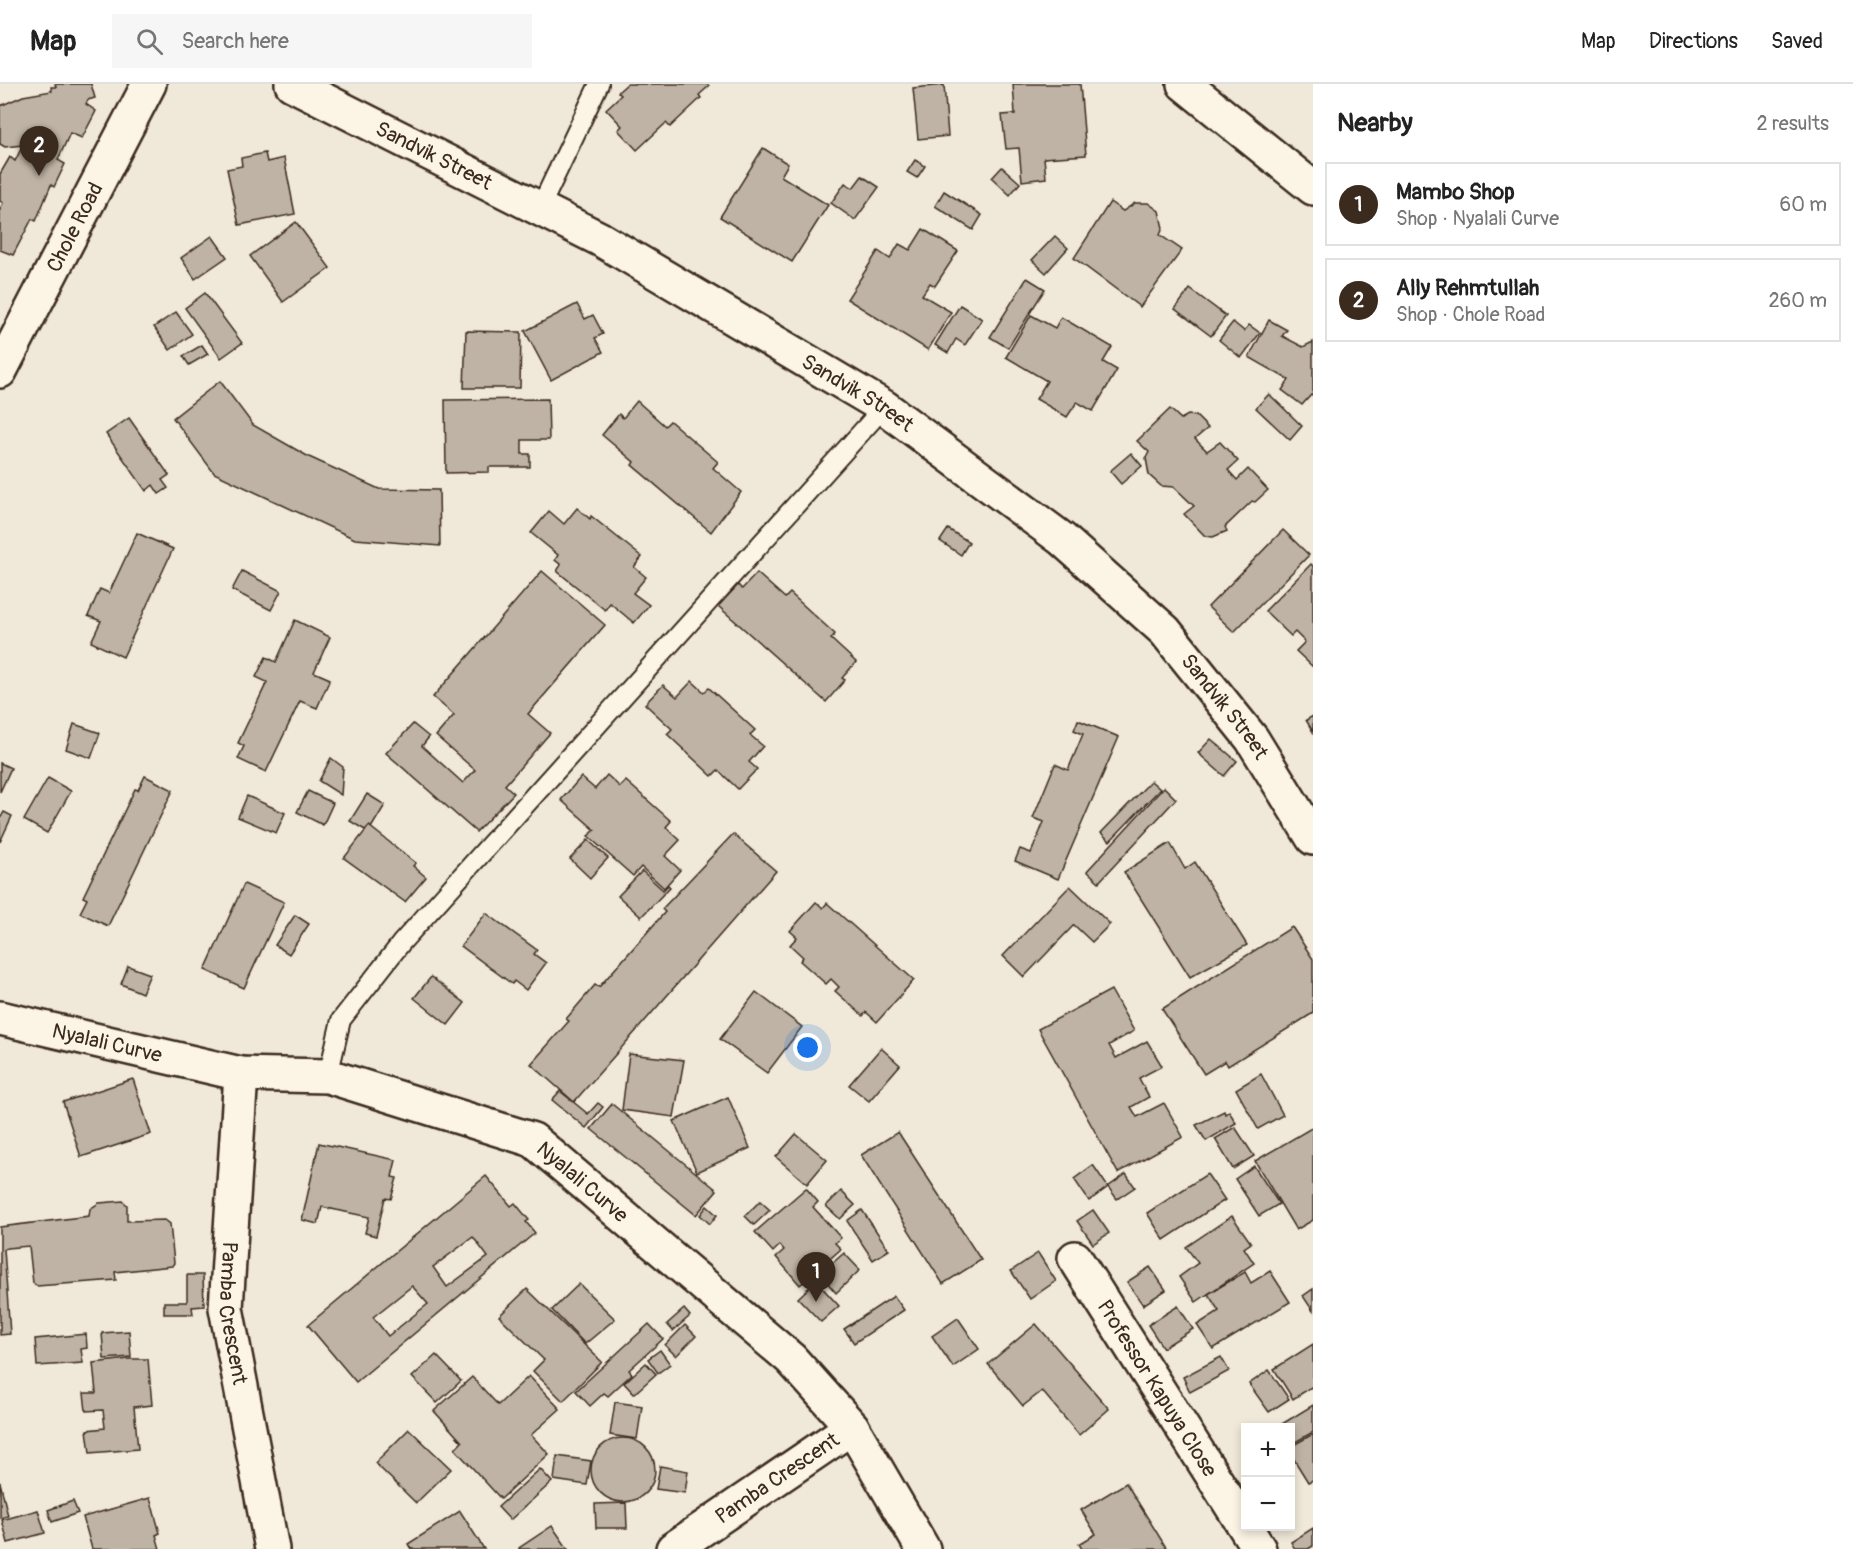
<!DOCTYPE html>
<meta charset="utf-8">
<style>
:root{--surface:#fff;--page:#f6f6f6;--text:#222;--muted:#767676;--line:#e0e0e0;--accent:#3b2a1e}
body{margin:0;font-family:Pangolin,sans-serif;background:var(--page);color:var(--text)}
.controls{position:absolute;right:18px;bottom:18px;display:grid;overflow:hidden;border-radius:0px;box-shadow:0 3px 9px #0003}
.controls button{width:54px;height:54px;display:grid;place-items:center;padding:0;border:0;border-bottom:2px solid var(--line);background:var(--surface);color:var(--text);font:30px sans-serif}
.you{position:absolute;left:808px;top:964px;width:21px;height:21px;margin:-15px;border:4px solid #fff;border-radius:50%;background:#1a73e8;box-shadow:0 0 0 9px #1a73e833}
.badge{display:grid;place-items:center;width:39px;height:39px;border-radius:50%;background:var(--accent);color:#fff;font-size:20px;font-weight:700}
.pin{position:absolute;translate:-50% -50px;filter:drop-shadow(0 2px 3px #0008)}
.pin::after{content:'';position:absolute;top:32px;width:21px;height:18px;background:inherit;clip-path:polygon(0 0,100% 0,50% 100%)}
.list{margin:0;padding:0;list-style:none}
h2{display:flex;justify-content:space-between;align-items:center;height:78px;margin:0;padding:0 24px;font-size:26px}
h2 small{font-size:20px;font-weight:400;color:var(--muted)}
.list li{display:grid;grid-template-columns:39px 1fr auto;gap:18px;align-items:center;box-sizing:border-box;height:84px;margin:0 12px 12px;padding:0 12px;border:2px solid var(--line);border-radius:0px}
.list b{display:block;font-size:22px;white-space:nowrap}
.list p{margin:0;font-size:20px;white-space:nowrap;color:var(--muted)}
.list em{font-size:20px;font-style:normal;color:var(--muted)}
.icon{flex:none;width:33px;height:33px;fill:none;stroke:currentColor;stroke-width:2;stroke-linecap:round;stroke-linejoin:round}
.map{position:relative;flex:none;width:1313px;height:1465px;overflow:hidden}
header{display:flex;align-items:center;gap:36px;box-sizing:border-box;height:84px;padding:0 30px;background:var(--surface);border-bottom:2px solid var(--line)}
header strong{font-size:28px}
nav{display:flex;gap:33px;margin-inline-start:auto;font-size:21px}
.search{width:420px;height:54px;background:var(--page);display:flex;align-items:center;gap:15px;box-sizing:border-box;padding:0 21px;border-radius:0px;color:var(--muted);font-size:22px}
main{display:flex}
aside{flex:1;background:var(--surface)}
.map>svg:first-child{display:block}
.building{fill:#beb3a4;stroke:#3b2a1e;stroke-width:1.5;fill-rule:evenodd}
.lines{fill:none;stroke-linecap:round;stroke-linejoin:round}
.lane-casing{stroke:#3b2a1e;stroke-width:22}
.street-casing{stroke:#3b2a1e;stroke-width:38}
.secondary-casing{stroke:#3b2a1e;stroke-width:38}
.lane{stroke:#fcf5e5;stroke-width:18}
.street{stroke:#fcf5e5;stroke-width:33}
.secondary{stroke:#fcf5e5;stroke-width:33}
.labels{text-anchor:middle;stroke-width:4.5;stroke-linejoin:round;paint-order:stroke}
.street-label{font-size:21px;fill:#3b2a1e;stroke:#fcf5e5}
</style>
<header>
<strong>Map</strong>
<div class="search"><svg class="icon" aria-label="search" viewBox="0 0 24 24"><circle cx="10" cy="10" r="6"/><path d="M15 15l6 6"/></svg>Search here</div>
<nav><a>Map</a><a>Directions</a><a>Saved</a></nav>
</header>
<main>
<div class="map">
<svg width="1313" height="1465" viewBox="0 0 1313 1465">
<rect width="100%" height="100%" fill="#f0e9d9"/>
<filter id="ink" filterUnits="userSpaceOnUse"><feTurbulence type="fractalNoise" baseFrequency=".0167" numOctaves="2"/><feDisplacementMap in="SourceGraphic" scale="12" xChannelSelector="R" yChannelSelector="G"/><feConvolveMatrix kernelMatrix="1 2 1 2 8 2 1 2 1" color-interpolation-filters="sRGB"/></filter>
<g filter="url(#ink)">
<g class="building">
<path d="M55,0H91L95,14L88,16L86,20L96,27L82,54L70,49L58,76L65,80L54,103L51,101L36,137L32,135L13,171L0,166V125L3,119L0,117V90L10,73L15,77L23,61L5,63L0,60V22L23,12L52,7L51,3H56Z"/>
<path d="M627,0H707L709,2L699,11L701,14L670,43L666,39L637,66L618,46L622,42L606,25L621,11L618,8Z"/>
<path d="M1013,0H1080L1086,71L1044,74L1046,94L1022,97L1019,64L1006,65L1002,31L1015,30Z"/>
<path d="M944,1L948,52L918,55L913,4Z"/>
<path d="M763,64L788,80L781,92L828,121L792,178L720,133Z"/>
<path d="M265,69L267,78L284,74L295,130L239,141L227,85L242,82L241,74Z"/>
<path d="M915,76L925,82L917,94L907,88Z"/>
<path d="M1002,83L1020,99L1010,111L992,94Z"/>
<path d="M862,92L879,103L855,136L831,119L845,99L853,104Z"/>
<path d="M944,107L982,131L973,146L935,122Z"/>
<path d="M1110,118L1123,127L1135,119H1148L1159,127L1163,144L1160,151L1182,166L1140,223L1074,174Z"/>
<path d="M296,138L330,184L283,218L250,172Z"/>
<path d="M923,145L958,167L935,202L930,199L922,211L951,228L928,266L847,215L878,167L890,175L899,160L910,166Z"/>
<path d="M212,152L227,173L195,195L181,174Z"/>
<path d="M1055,152L1068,164L1046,189L1032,176Z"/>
<path d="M1027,194L1045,205L1008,264L990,253Z"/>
<path d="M1190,205L1226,232L1211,252L1175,225Z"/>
<path d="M205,209L242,259L221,274L185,224Z"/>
<path d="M577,220L585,235L593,231L603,250L595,254L603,268L551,296L525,247Z"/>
<path d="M960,221L982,235L965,261L956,255L948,269L935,261Z"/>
<path d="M176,228L192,250L170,266L154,243Z"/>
<path d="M1031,231L1055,244L1061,233L1112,263L1103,278L1117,286L1093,327L1077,318L1067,333L1036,315L1047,297L1006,273Z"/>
<path d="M1269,236L1287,246L1282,252L1303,263L1313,258V312L1311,311L1302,321L1282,306L1289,296L1249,273Z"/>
<path d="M1233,238L1244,247L1249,241L1260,249L1241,274L1219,256Z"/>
<path d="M466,247L521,248L520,304H464Z"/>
<path d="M202,261L208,270L189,281L183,272Z"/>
<path d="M220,297L253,341L309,373L379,405L439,406L440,462L355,455L214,389L173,334Z"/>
<path d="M1269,310L1302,342L1290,356L1256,324Z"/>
<path d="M548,315L549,356H522V370H530V383H489V388L446,389L445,316Z"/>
<path d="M637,317L665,342L670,337L718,378L713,384L741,408L711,448L632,381L634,378L602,351L619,330L623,334Z"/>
<path d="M1170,325L1181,335L1188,331L1196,332L1208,344L1195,355L1207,367L1220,358L1238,377L1228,386L1237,396L1248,385L1268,406L1255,418L1252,417L1225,443L1227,447L1213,453L1205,452L1184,430L1194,422L1174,403L1161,402L1149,391L1146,374L1149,368L1137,357Z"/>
<path d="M129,334L169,391L162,396L168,404L159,410L153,401L146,407L106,350Z"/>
<path d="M1131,369L1142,382L1121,400L1110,387Z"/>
<path d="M577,424L590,435L591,432L642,473L634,483L646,493L633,509L649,521L634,539L610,519L605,526L557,487L561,481L555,476L558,471L531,449L549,427L564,440Z"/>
<path d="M948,445L969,458L961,471L940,457Z"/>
<path d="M1283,446L1309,471L1234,548L1208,523Z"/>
<path d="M137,449L173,465L123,573L91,558L101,537L88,532L100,505L109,509Z"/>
<path d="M1311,480L1313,482V583L1296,567L1305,558L1295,548L1291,552L1265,527Z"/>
<path d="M242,487L281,507L271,526L232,506Z"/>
<path d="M542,487L605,541L528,630L550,649L505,701L514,709L476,748L386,669L413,640L429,653L422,662L463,699L475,686L436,652L454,631L433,613Z"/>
<path d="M757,489L785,514L790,509L835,550L831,555L856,578L842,594L845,596L826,618L718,522L738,501L742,505Z"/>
<path d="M295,536L330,553L314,588L330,595L317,624L300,617L266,688L238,675L244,662L238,659L267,598L256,593L266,573L276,578Z"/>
<path d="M692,597L704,608L709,604L755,646L750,651L763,662L749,678L757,685L738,705L718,686L712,692L667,650L672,645L645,620L663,601L677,613Z"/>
<path d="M1313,632V648L1306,636Z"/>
<path d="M1078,636L1119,653L1058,795L1015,777L1020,765L1031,769L1044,738L1033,734L1055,680L1068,686L1083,650L1074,646Z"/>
<path d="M74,640L100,649L91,674L66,665Z"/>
<path d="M1211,655L1237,677L1224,692L1198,669Z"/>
<path d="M331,674L343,683L341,711L319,697Z"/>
<path d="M0,679L11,684L0,708Z"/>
<path d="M607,691L620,703L626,697L671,737L666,743L680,756L665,772L680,786L664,804L641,783L633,792L588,752L595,746L561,716L581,693L595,705Z"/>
<path d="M145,692L173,706L108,842L80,829L87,815L83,813L135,705L138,706Z"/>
<path d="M48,694L71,707L47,749L24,736Z"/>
<path d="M1151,697L1160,705L1110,757L1101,749Z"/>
<path d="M1164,703L1176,715L1099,798L1087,787Z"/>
<path d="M308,707L333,719L323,741L297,728Z"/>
<path d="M367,710L385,721L371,744L369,742L365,746L350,737Z"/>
<path d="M247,712L285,729L276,749L238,733Z"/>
<path d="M4,728L12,732L0,758V735Z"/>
<path d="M369,742L416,779L413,782L426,793L405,818L344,774Z"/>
<path d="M733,750L776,787L574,1018L531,980L569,937L566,935L595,901L599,903L665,828L662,825Z"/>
<path d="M588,756L608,774L590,794L570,775Z"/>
<path d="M1170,759L1185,785L1195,778L1247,861L1190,893L1124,788Z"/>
<path d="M642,787L663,806L668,801L670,803L641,833L618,812Z"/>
<path d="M244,800L284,818L244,904L205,886Z"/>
<path d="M1070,802L1110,840L1092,858L1074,841L1024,893L1003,872Z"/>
<path d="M816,818L823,824L827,819L914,896L877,938L866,928L863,932L835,907L839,903L831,895L826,900L800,877L803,873L790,861L797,853L790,847Z"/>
<path d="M486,829L537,866L534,870L546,879L526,906L514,897L512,900L461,862Z"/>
<path d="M295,831L309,840L289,870L275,861Z"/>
<path d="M1292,843L1313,875V929L1228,982L1225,977L1204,990L1162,925Z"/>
<path d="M128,882L150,890L142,909L121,900Z"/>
<path d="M431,893L465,919L448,941L414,914Z"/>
<path d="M1111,906L1134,947L1109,961L1116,974L1147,957L1162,982L1139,994L1149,1013L1131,1023L1137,1033L1164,1019L1183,1053L1118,1089L1038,945Z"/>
<path d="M756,908L802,943L767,989L720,955Z"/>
<path d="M881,964L900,981L869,1017L849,1001Z"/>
<path d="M629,970L684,976L674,1033L622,1026Z"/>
<path d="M1261,990L1283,1031L1258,1045L1236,1005Z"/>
<path d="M133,995L151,1050L81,1073L63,1018Z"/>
<path d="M560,1007L588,1030L598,1019L603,1023L586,1044L552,1016Z"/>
<path d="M728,1013L750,1064L697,1088L674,1037Z"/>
<path d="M612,1020L717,1106L696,1131L591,1045Z"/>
<path d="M1224,1027L1225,1030L1229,1027L1236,1039L1206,1057L1196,1041Z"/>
<path d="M1235,1043L1254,1072L1233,1085L1215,1055Z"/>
<path d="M1313,1043V1136L1296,1146L1255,1077Z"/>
<path d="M898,1048L981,1176L943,1200L861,1071Z"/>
<path d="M796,1050L827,1076L807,1100L776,1073Z"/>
<path d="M319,1059L396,1076L392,1093L397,1094L391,1115L385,1114L376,1152L365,1149L369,1133L322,1123L318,1140L302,1136Z"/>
<path d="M1093,1081L1108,1103L1089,1117L1074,1095Z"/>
<path d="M1254,1082L1279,1120L1259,1132L1235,1095Z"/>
<path d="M1126,1090L1135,1103L1117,1115L1108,1103Z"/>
<path d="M1207,1090L1225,1116L1164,1156L1147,1129Z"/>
<path d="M486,1092L511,1122L515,1119L529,1136L526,1138L535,1149L356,1298L308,1241ZM473,1153L488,1173L447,1203L433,1183ZM412,1202L428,1220L388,1252L373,1233Z"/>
<path d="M806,1104L818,1118L813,1123L841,1154L835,1159L841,1165L800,1201L776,1173L784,1166L780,1161L773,1168L755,1148Z"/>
<path d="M841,1107L855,1121L840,1135L826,1122Z"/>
<path d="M123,1117L127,1121V1137L165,1136L170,1140L174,1179L172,1182L115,1188L116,1196L37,1202L33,1199L29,1162L7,1164L4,1165L10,1250L0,1251V1143L89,1132L90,1125L99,1119Z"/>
<path d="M760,1117L770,1126L754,1141L745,1132Z"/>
<path d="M707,1122L717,1131L710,1140L700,1131Z"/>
<path d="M862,1126L889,1166L873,1176L847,1137Z"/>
<path d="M1093,1126L1109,1149L1093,1160L1077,1137Z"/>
<path d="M1232,1132L1251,1159L1244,1164L1254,1179L1196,1218L1179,1193L1198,1179L1186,1163Z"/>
<path d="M844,1169L860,1186L836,1209L820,1190Z"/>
<path d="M1038,1169L1056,1197L1030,1215L1011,1187Z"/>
<path d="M1150,1183L1166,1206L1143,1221L1127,1198Z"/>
<path d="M1270,1187L1290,1218L1213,1265L1197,1241L1219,1227L1208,1210L1245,1188L1251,1199Z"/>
<path d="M187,1191H203L204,1222L192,1223L193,1230H164V1218H187Z"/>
<path d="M816,1197L839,1222L821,1238L798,1214Z"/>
<path d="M579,1200L615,1235L585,1260L552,1226Z"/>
<path d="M527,1205L602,1278L563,1317L533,1287L544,1276L499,1232Z"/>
<path d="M1313,1205V1227L1303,1212Z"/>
<path d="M894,1212L904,1226L854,1259L844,1245Z"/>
<path d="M1178,1222L1193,1245L1163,1264L1148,1241Z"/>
<path d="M684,1225L690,1232L673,1247L667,1240Z"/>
<path d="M958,1234L979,1265L953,1283L932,1252Z"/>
<path d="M649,1240L663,1255L629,1286L632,1290L608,1312L604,1309L590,1322L576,1307Z"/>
<path d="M1036,1240L1109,1325L1079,1351L1042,1307L1023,1322L988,1280Z"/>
<path d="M685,1241L696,1252L676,1272L665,1261Z"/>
<path d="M129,1247L131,1273L104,1275L102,1249Z"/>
<path d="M86,1250L87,1264L81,1265L83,1279L37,1282L35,1255Z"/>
<path d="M1313,1260V1302L1293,1315L1274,1285Z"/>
<path d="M660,1266L670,1280L658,1289L648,1275Z"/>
<path d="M436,1271L461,1297L437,1319L412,1293Z"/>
<path d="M1221,1273L1229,1287L1190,1308L1183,1293Z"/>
<path d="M129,1275H148L152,1321L134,1323L138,1365L90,1369L87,1346L105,1344L103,1326L86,1327L84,1309H96L93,1279Z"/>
<path d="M646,1279L656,1290L634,1310L624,1299Z"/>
<path d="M1269,1286L1289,1315L1269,1328L1249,1300Z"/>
<path d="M529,1292L560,1325L531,1351L549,1370L501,1415L455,1365L462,1358L434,1327L472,1293L498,1321Z"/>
<path d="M615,1318L642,1322L637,1355L610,1351Z"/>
<path d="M1313,1321V1348L1290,1361V1344L1277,1343Z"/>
<path d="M409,1345L451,1385L416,1419L375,1379Z"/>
<path d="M1313,1350V1396L1308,1398L1290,1369V1363Z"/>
<circle cx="623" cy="1386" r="32"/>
<path d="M557,1372L591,1377L587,1401L554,1396Z"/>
<path d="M660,1382L688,1387L685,1409L656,1405Z"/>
<path d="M540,1385L552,1398L510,1436L498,1423Z"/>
<path d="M0,1398L8,1432L0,1434Z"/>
<path d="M1126,1399L1167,1465H1082L1079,1460L1096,1450L1081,1426Z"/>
<path d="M150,1414L160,1449L156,1451L160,1465H92L83,1433Z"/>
<path d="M73,1417L78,1429L52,1438L48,1426Z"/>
<path d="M626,1419L627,1444H596L595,1420Z"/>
<path d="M38,1426L45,1449L8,1459L2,1436Z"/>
<path d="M460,1427L484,1465H411L408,1460Z"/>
<path d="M552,1442L568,1465H519V1464Z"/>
<path d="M1313,1444V1462L1308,1465H1295L1291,1458Z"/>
</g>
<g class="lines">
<defs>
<g id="lane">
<path d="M540,124L599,0"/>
<path d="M328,992L341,936L402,858L884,323"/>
</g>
<g id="street">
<path id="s1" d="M292,0L600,155L884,323L1062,455L1165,547L1252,655L1313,754"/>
<path d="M1184,0L1313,104"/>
<path id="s2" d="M0,934L241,990L328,992L533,1056L791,1275L852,1343L923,1465"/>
<path id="s3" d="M241,990L226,1224L272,1465"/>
<path id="s4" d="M1075,1174L1259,1465"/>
<path id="s5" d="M673,1465L852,1343"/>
</g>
<g id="secondary">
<path id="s6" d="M0,287L149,0"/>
</g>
</defs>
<use href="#lane" class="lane-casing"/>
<use href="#street" class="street-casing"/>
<use href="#secondary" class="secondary-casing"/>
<use href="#lane" class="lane"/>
<use href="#street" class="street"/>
<use href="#secondary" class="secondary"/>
</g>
</g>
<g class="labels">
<g class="street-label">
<text dy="7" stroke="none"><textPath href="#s1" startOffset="159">Sandvik Street</textPath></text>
<text dy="7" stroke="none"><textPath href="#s6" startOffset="162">Chole Road</textPath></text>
<text dy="7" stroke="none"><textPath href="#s1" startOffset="645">Sandvik Street</textPath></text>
<text dy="7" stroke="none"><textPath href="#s1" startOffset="1131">Sandvik Street</textPath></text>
<text dy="7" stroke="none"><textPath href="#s2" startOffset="110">Nyalali Curve</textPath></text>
<text dy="7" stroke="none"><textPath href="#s2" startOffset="614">Nyalali Curve</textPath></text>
<text dy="7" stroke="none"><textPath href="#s3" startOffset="240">Pamba Crescent</textPath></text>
<text dy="7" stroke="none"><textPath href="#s4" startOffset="154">Professor Kapuya Close</textPath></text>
<text dy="7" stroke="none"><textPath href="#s5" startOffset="126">Pamba Crescent</textPath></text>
</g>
</g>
</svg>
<div class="controls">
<button>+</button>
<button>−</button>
</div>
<div class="you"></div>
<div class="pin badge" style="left:816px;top:1218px">1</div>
<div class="pin badge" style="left:39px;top:92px">2</div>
</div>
<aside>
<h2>Nearby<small>2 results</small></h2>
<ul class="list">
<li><span class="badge">1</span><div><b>Mambo Shop</b><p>Shop · Nyalali Curve</p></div><em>60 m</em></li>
<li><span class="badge">2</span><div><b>Ally Rehmtullah</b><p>Shop · Chole Road</p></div><em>260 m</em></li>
</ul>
</aside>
</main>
